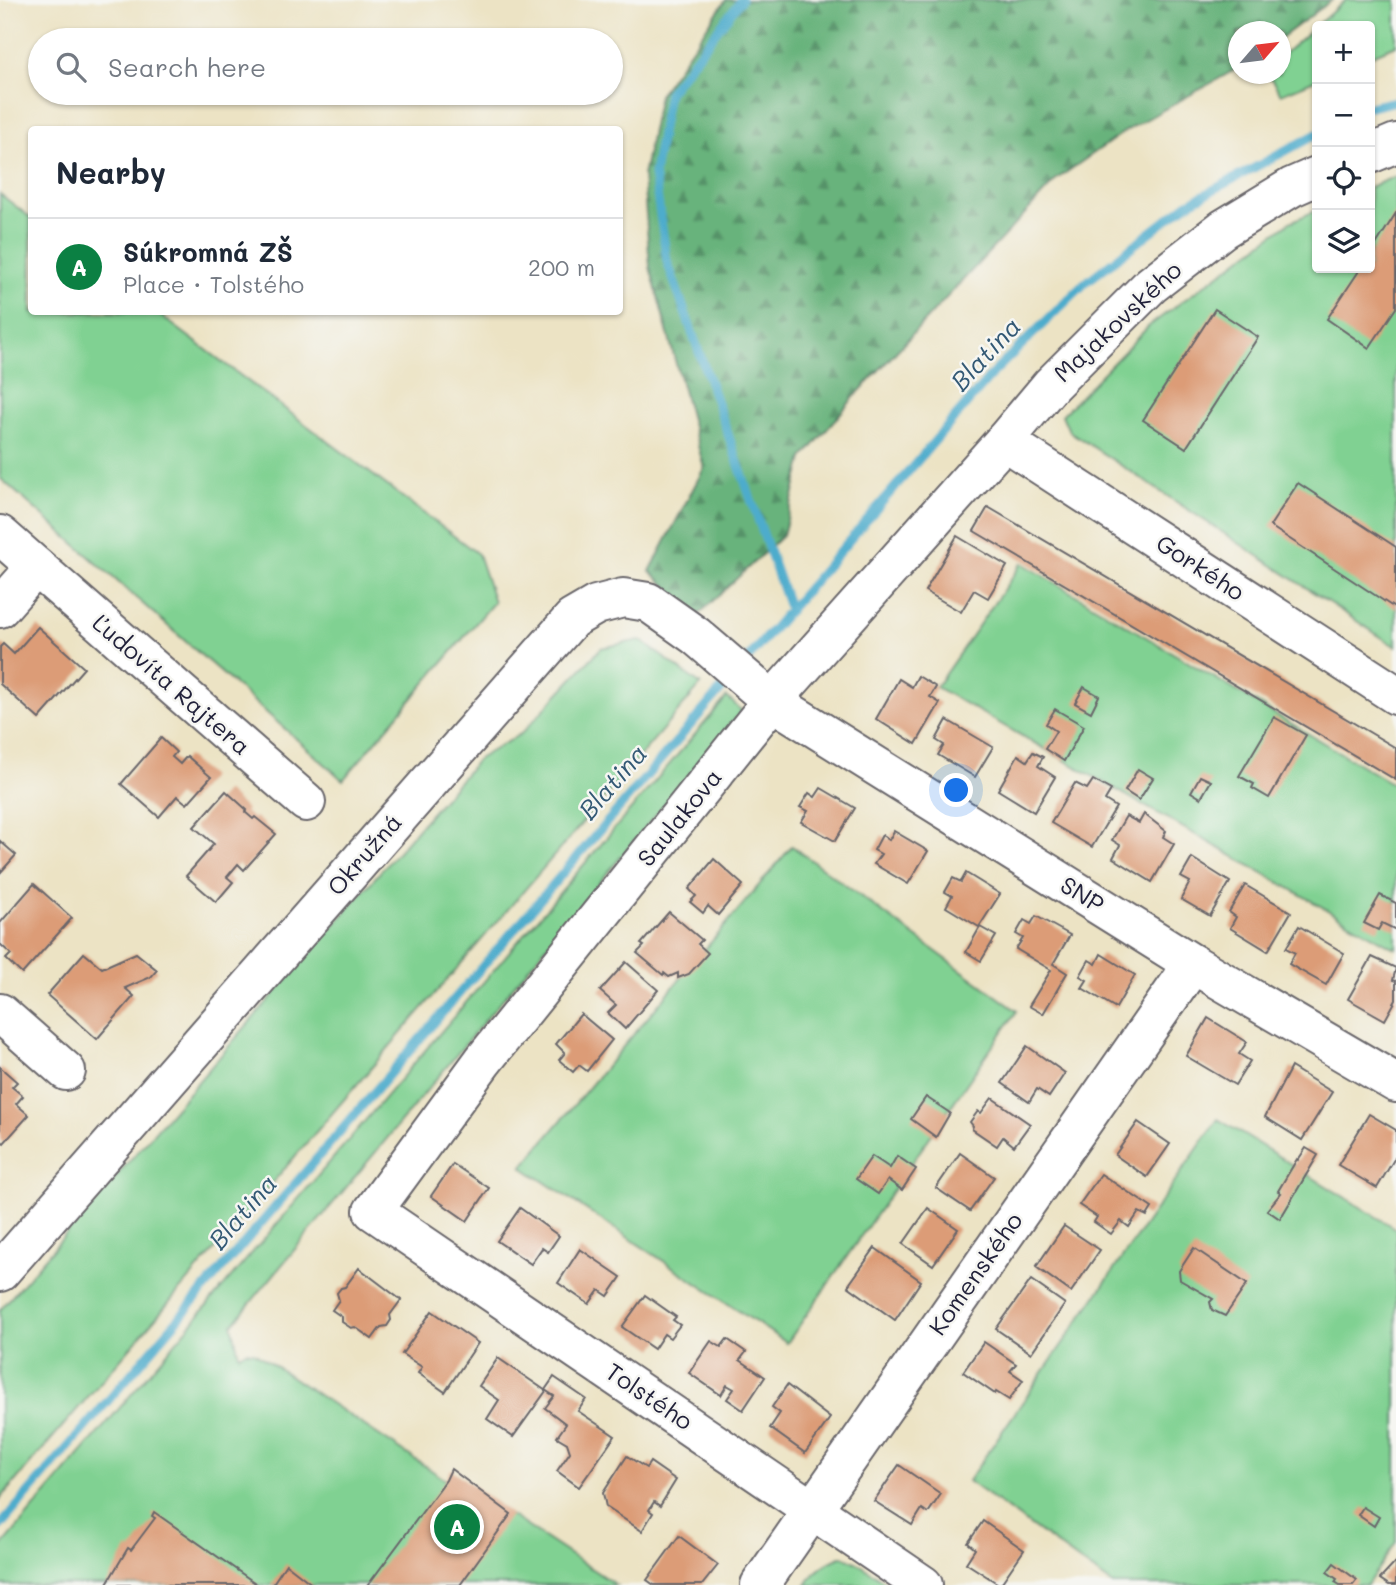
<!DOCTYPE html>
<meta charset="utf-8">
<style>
:root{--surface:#fff;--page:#f6f6f7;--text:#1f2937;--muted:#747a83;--line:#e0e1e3;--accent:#0b8043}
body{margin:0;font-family:Mali,sans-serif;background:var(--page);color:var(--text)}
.controls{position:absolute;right:21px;top:21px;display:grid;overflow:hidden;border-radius:7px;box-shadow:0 2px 5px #0004}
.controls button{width:63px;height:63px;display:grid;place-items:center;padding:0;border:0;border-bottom:2px solid var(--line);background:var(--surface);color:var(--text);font:35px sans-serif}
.compass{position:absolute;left:1228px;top:21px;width:63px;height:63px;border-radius:50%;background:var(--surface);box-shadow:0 2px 5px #0004;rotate:62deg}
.you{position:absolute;left:957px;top:791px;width:24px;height:24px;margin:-18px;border:5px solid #fff;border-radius:50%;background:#1a73e8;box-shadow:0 0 0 10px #1a73e833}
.badge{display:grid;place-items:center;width:46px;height:46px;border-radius:50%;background:var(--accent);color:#fff;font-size:23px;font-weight:700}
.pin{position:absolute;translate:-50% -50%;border:4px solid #fff;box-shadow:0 2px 7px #0006}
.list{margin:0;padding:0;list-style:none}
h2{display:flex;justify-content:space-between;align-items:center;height:91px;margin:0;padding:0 28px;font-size:30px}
h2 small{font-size:23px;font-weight:400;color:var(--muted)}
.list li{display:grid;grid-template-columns:46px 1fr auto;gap:21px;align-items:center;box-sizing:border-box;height:98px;padding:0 28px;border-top:2px solid var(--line)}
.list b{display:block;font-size:26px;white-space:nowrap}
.list p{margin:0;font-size:23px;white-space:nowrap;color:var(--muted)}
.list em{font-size:23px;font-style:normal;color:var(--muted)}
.icon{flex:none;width:38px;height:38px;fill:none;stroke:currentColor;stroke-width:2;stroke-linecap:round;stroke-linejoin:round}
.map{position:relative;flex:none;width:1396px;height:1585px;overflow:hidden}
.search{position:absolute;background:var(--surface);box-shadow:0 2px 5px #0004;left:28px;top:28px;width:595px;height:77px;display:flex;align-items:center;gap:18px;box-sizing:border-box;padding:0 24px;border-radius:38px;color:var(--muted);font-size:26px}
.panel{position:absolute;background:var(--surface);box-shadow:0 2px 5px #0004;left:28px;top:126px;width:595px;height:189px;border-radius:7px}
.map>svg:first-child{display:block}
.green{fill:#80d192;stroke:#517a66;stroke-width:2}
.forest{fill:url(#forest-firs);stroke:#456a5c;stroke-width:2}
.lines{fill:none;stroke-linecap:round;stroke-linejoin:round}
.stream{stroke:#4daccc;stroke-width:9}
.building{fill:#dc9c77}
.minor-casing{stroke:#69666b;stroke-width:42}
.minor{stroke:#fff;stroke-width:38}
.labels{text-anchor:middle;stroke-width:5;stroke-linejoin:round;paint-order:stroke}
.street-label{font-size:24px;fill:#22223b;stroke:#f6f6f2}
.water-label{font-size:26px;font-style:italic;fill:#335975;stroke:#f6f6f2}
</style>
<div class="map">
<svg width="1396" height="1585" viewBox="0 0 1396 1585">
<defs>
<pattern id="forest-firs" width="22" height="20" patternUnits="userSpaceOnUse" patternTransform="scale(1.75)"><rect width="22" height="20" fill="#68b37c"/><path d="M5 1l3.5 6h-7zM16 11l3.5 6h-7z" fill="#559167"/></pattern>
</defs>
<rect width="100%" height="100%" fill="#f6f6f2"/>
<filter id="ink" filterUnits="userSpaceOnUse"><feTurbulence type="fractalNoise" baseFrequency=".0143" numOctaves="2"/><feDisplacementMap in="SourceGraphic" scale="14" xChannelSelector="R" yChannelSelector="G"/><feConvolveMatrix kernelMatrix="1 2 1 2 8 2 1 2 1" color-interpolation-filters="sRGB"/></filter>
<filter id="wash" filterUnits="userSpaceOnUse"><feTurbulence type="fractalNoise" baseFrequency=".00686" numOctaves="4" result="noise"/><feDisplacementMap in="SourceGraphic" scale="28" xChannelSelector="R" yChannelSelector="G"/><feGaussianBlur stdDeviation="1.57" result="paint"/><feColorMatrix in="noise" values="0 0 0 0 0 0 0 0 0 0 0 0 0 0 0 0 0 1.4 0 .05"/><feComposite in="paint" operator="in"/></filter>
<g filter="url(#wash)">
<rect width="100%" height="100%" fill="#ece3c4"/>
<g class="green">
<path d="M1346,0H1396V45L1370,56V26H1317V79L1281,94L1268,74H1280L1281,56Z"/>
<path d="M1396,176V647L1069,431L1062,415L1149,326L1290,222L1317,210V268H1370V187Z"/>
<path d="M0,194L31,218L32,312H156L478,554L494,602L343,780L0,478Z"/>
<path d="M1022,563L1396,786V949L936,687Z"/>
<path d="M640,640L701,685L0,1499V1310L478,759L522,733L601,648Z"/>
<path d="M727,697L742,711L232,1325L239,1355L246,1351L254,1352L446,1480L510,1515L616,1585H0V1548Z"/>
<path d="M792,846L1017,1011L787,1343L522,1167Z"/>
<path d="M1218,1119L1396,1229V1542L1367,1585H1113L968,1481Z"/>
<path d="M843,1556L858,1563L889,1585H806C816,1569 826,1563 843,1556Z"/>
</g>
<path class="forest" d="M726,0H1332L1281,38L1280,32H1238V68L1124,132L1057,179L855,396L803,458L783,535L698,615L650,571L704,468L650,267L643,176L659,95Z"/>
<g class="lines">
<g class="stream">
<path d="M741,0L668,93L654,174L667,261L790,610"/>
<path d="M1370,107L1396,101"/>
<path d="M743,664L994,372L1085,283L1187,204L1317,134"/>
<path d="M0,1526L732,677"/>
</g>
</g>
<g id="blocks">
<g class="building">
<path d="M1396,213V308L1369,348L1327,319L1361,268H1370V254Z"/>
<path d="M1215,309L1258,337L1186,448L1143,420Z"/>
<path d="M1298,483L1396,547V609L1270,526Z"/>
<path d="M988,507L1396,748V780L974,531Z"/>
<path d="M957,536L1007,566L988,598L974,590L961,612L925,591Z"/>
<path d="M38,627L84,668L39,719L0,684V647L3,644L14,654Z"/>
<path d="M918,676L936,687L930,697L940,703L916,744L876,719L899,679L912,687Z"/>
<path d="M1084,687L1099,696L1091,712L1075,703Z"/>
<path d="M1055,709L1084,726L1064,761L1045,749L1056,731L1046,724Z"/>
<path d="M1274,717L1306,735L1269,798L1252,788L1254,784L1239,776Z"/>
<path d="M947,720L993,747L975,777L938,755L944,745L936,740Z"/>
<path d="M161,738L176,752L172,757L180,764L187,756L211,777L187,804L177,796L159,817L121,784Z"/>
<path d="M1033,752L1043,757L1038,766L1055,777L1034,812L998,790L1018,755L1027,761Z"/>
<path d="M1138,769L1153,778L1139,800L1125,791Z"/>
<path d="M1200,776L1211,781L1201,798L1191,792Z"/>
<path d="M1093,780L1111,790L1105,800L1116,807L1092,847L1051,823L1075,783L1087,789Z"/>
<path d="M821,788L855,808L835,841L801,822L808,811L800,807L809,793L815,797Z"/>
<path d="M226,791L247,810L245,812L253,819L255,817L276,834L244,870L238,864L227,877L233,882L216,902L186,876L214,844L194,827Z"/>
<path d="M1144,814L1166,831L1163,837L1174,844L1152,882L1113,858L1120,845L1112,840L1126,816L1139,823Z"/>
<path d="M894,831L928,851L908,884L874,864L881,854L874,850L882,835L889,840Z"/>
<path d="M0,841L16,855L0,873Z"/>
<path d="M1192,858L1230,882L1210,916L1181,899L1190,882L1181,877Z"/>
<path d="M714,859L743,885L718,915L708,906L703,913L690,902L696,896L689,889Z"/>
<path d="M966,873L1000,894L979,927L946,907L952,896L945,892L953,878L961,882Z"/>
<path d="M34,884L72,918L22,974L6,959L11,954L0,944V923Z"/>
<path d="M1245,885L1291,912L1268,951L1230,928L1236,917L1229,912Z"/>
<path d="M1380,895L1396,903V930L1382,923L1378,930L1364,923Z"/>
<path d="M669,912L702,940L698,944L708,953L689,974L678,978V973L669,977L664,973L663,975L637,953L644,946L641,944Z"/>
<path d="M1036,916L1070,935L1053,964L1067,973L1043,1014L1029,1006L1051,970L1016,949L1023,938L1016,934L1024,920L1031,924Z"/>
<path d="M1299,926L1344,953L1326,985L1289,964L1295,953L1286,948Z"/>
<path d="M980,927L996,936L981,961L966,952Z"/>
<path d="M84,953L102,968L136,953L157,970L151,977L125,988L134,996L97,1039L47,995Z"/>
<path d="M1101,954L1135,975L1116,1008L1082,988L1087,980L1080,976L1089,960L1096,964Z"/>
<path d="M1372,957L1396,968L1393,980L1396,981V1000L1385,1020L1348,999Z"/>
<path d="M626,962L658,990L625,1029L608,1013L616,1005L600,991Z"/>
<path d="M581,1014L612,1040L587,1071L579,1065L573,1072L559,1060L565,1053L556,1044Z"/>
<path d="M1208,1018L1247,1042L1239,1054L1250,1061L1235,1085L1186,1056Z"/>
<path d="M1027,1046L1065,1073L1049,1097L1037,1089L1029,1102L1002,1083Z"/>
<path d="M0,1067L17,1082L12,1087L23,1096L16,1104L29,1115L4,1143L0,1140Z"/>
<path d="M1291,1067L1332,1092L1302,1140L1265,1117Z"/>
<path d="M926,1097L950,1113L936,1137L911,1119Z"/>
<path d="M992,1098L1030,1124L1014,1146L1003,1137L997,1146L972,1129L973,1126L970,1122L978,1111L981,1113Z"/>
<path d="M1369,1114L1396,1130V1156L1377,1188L1338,1165Z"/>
<path d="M1138,1122L1170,1144L1147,1177L1115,1155Z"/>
<path d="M1306,1148L1318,1155L1280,1219L1267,1210L1281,1193L1278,1191L1297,1159L1298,1160Z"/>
<path d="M960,1153L994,1177L970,1211L936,1188Z"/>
<path d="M872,1156L890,1168L897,1156L916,1169L902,1190L888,1180L878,1194L856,1179Z"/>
<path d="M453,1164L489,1188L467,1221L431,1196Z"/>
<path d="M1101,1174L1152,1208L1147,1216L1139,1212L1129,1227L1121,1221L1111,1234L1094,1222L1097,1217L1079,1205Z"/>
<path d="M520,1208L559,1236L548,1252L542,1248L531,1264L497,1241Z"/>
<path d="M928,1208L958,1229L933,1265L903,1244Z"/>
<path d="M1064,1226L1100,1250L1071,1292L1036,1267Z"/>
<path d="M875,1248L921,1281L895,1320L848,1286Z"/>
<path d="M1194,1248L1247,1284L1225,1316L1212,1310L1210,1302L1213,1299L1180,1280L1179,1271Z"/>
<path d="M580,1249L621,1277L608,1296L599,1290L589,1304L558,1283Z"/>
<path d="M359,1268L401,1300L390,1315L391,1320L387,1326L381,1327L372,1339L355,1327L351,1328L342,1322V1317L332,1310L339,1300L337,1293L341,1288L345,1287Z"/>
<path d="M1031,1280L1065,1304L1031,1353L996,1329Z"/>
<path d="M645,1295L676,1317L673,1320L680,1325L670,1338L664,1334L654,1349L622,1327Z"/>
<path d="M432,1311L478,1343L445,1392L418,1373L422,1367L402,1354Z"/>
<path d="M727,1339L746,1352L740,1360L765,1377L743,1410L727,1399L734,1389L727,1385L721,1395L689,1373L711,1341L721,1347Z"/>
<path d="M984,1342L1016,1364L1010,1371L1023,1380L1009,1400L996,1392L995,1394L963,1372Z"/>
<path d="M498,1358L546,1391L513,1437L487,1419L499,1400L479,1386Z"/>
<path d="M554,1377L586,1399L578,1411L615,1436L579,1487L557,1471L570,1452L567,1443L557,1437L566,1424L545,1408L554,1396L545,1390Z"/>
<path d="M787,1385L830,1418L805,1453L770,1428L780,1413L772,1407Z"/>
<path d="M627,1456L646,1468L650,1462L676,1480L660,1506L654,1502L649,1510L653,1513L642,1531L606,1507L603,1493Z"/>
<path d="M899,1465L941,1494L928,1513L922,1509L912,1525L874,1501Z"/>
<path d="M451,1469L511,1514L460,1585H368L446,1480Z"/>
<path d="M1363,1507L1379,1517L1374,1526L1358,1515Z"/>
<path d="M154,1512L258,1585H106L128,1548L131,1550L155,1518L152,1516Z"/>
<path d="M983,1521L1024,1550L1000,1585L966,1563L975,1549L968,1543Z"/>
<path d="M679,1536L718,1565L702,1585H654L647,1580Z"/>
<path d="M1396,1562V1585H1389L1380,1579Z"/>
<path d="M1334,1563L1357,1580L1353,1585H1340L1335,1582L1337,1579L1327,1572Z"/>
<path d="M286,1564L313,1585H272Z"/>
</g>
</g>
</g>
<g filter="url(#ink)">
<use href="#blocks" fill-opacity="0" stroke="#69666b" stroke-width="2"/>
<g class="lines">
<defs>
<g id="minor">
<path d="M1370,154L1396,143"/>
<path d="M1004,441L1396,695"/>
<path d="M0,535L306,802"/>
<path d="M0,608L36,567"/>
<path d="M0,1013L66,1071"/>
<path d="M0,1272L572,619L596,605L623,598L648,602L696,636L772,701L1193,964L1396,1083"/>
<path d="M760,1585L1193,964"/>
<path d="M923,1585L373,1211L483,1061L772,701L1004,441L1051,385L1151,285L1223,229L1292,187L1317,176"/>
</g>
</defs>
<use href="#minor" class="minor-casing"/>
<use href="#minor" class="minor"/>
</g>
</g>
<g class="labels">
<g class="street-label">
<text transform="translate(1118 322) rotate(-43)" y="8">Majakovského</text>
<text transform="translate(1200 568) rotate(33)" y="8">Gorkého</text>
<text transform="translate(171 685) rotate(41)" y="8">Ľudovíta Rajtera</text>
<text transform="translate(680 818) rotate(-51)" y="8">Saulakova</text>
<text transform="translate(365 855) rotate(-49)" y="8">Okružná</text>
<text transform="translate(1082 895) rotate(32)" y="8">SNP</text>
<text transform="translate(976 1274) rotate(-55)" y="8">Komenského</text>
<text transform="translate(649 1397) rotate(34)" y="8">Tolstého</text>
</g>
<g class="water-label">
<text transform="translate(986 354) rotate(-47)" y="9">Blatina</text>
<text transform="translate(613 782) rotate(-49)" y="9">Blatina</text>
<text transform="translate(243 1212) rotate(-49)" y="9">Blatina</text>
</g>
</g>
</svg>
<div class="controls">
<button>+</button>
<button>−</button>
<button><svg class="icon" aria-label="locate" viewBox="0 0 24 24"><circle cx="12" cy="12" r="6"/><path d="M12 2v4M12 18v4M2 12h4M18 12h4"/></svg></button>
<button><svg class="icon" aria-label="layers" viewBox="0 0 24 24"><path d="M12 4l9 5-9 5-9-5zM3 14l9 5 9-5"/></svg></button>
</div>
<svg class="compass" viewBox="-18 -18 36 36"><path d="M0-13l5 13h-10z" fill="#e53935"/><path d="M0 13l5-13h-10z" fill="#747a83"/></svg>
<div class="you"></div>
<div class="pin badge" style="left:457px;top:1527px">A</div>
<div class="search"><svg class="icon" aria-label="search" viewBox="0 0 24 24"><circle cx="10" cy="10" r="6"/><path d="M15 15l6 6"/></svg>Search here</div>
<section class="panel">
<h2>Nearby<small></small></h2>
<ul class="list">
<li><span class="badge">A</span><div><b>Súkromná ZŠ</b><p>Place · Tolstého</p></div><em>200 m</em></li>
</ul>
</section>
</div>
